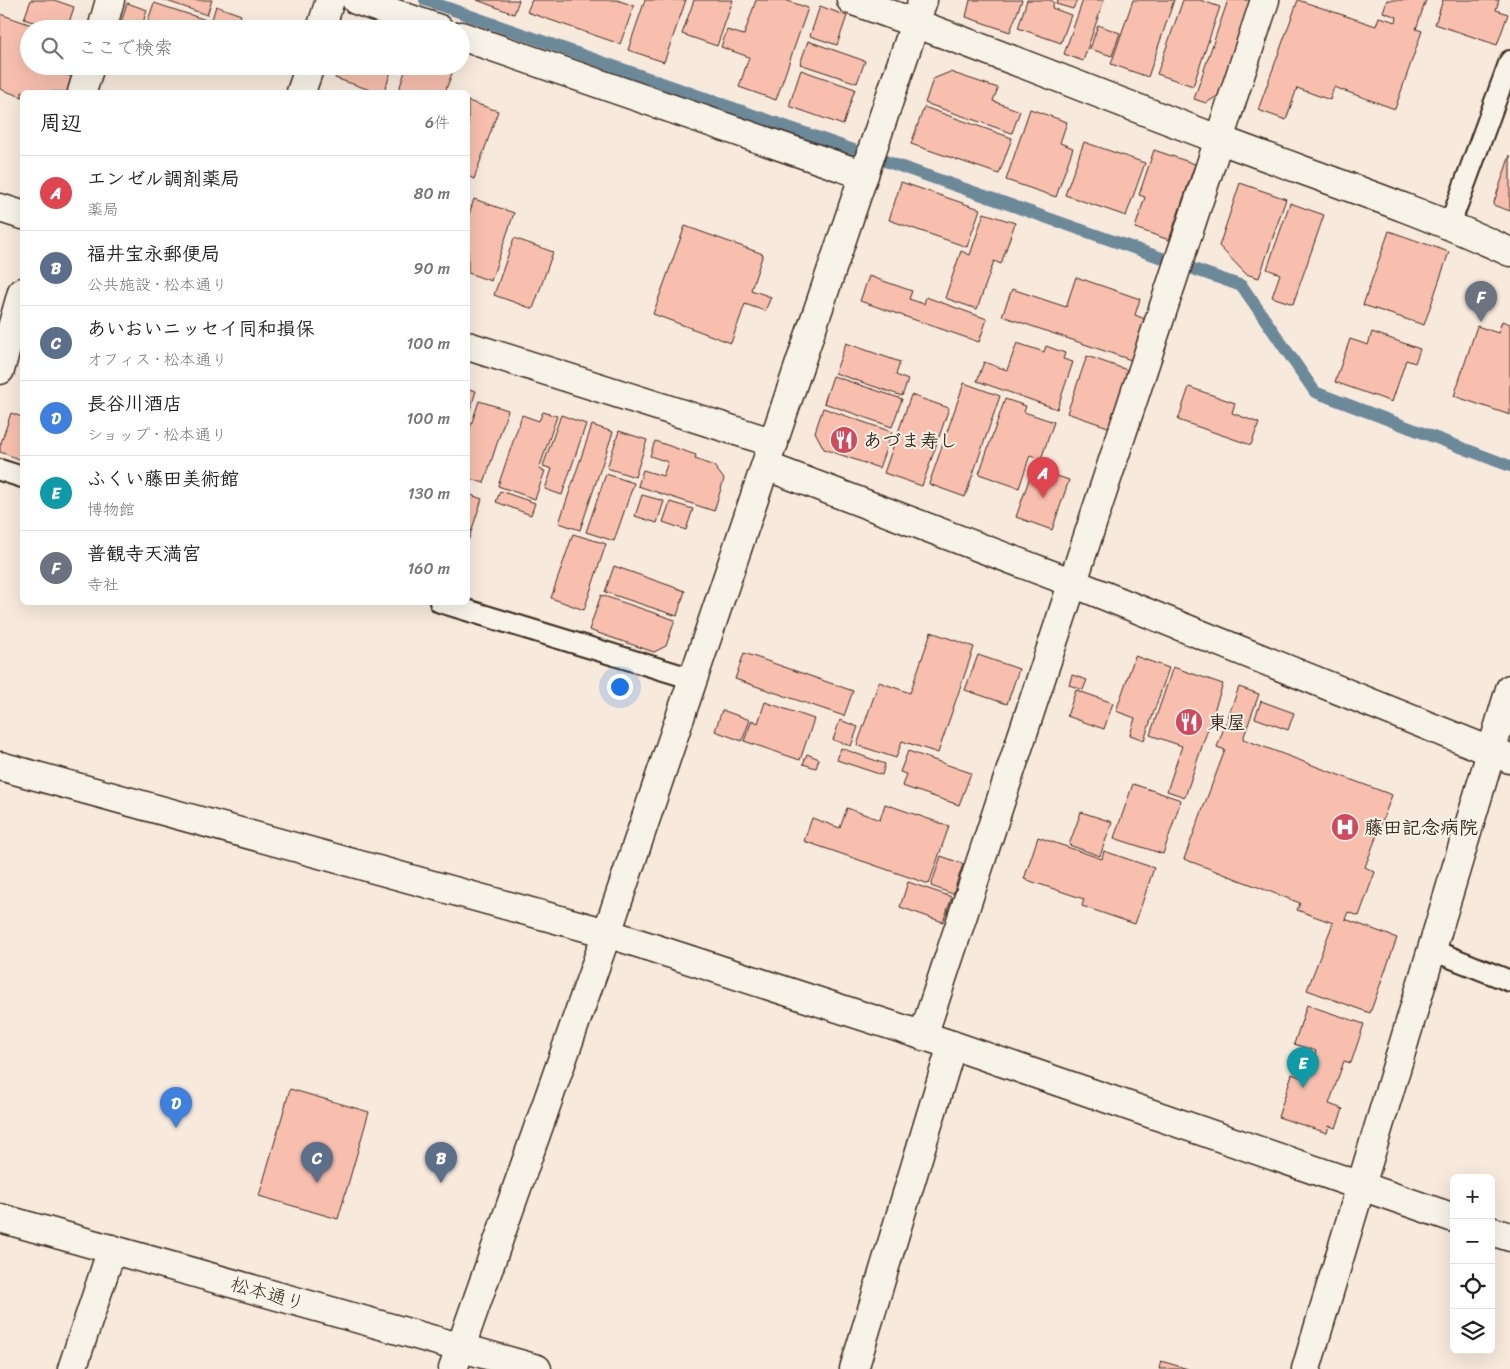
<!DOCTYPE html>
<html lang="ja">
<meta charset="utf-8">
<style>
:root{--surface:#fff;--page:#f6f6f6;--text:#222;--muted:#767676;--line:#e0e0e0;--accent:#1a73e8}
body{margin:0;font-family:Sriracha,"Klee One",sans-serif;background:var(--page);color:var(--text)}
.controls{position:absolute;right:15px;bottom:15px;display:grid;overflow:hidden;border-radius:8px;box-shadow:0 5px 20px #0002}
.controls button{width:45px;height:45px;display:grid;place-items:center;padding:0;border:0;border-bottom:1px solid var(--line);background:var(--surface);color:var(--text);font:25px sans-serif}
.you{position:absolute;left:619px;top:686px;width:18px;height:18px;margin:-12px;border:4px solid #fff;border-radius:50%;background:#1a73e8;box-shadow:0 0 0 8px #1a73e833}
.badge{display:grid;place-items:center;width:32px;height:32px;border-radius:50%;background:var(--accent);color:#fff;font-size:16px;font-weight:700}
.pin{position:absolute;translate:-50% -41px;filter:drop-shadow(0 1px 2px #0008)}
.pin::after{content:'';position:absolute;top:26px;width:18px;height:15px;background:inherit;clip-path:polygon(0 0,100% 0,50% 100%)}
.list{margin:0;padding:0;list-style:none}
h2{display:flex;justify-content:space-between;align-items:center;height:65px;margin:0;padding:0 20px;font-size:21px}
h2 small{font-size:16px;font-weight:400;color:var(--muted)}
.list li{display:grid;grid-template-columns:32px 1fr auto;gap:15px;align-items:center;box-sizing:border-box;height:75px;padding:0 20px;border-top:1px solid var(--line)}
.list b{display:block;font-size:19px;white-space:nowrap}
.list p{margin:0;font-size:16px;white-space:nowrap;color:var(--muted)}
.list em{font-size:16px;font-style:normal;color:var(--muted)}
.icon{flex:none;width:28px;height:28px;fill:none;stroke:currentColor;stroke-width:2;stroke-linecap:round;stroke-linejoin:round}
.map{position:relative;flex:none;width:1510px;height:1369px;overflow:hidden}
.search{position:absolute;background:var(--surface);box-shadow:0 5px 20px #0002;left:20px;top:20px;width:450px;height:55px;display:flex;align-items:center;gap:12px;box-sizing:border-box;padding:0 18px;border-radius:28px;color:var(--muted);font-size:19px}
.panel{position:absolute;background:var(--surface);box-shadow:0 5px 20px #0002;left:20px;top:90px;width:450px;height:515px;border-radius:8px}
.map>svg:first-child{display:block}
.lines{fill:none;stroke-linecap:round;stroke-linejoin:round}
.stream{stroke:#6c899a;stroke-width:12}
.building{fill:#f8bfae;stroke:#3b2a1e}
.lane-casing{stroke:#3b2a1e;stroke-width:24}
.street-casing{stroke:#3b2a1e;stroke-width:31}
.secondary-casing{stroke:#3b2a1e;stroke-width:31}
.lane{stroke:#f7f3e8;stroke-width:20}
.street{stroke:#f7f3e8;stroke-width:28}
.secondary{stroke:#f7f3e8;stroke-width:28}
.labels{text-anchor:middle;stroke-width:4;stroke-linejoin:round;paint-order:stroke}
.poi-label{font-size:19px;font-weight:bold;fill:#3b2a1e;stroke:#f7f3e8;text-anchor:start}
.street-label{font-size:19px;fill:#3b2a1e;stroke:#f7f3e8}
</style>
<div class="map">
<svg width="1510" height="1369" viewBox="0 0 1510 1369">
<rect width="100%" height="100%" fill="#f7e9dc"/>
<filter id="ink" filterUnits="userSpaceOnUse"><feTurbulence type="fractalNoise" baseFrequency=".02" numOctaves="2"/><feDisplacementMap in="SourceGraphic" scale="10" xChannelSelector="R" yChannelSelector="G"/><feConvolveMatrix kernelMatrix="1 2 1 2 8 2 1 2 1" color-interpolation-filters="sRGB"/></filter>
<g filter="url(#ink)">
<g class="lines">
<path class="stream" d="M425,0L1242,286L1315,392L1510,466"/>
</g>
<g class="building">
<path d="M31,0H54L74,7L67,29H53L24,19Z"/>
<path d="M164,0H212L207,15Z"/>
<path d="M477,0H519L514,14Z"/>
<path d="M532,0H617L634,6L620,44L527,12Z"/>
<path d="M645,0H686L664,62L628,50Z"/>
<path d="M694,0H733L717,46L682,34Z"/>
<path d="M756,0H785L808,8L776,100L739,87L749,57L721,47L727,30L744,35Z"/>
<path d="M970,0H1022L1010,32L966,17Z"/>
<path d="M1027,0H1050L1054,2L1052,8L1071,15L1061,43L1018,28Z"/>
<path d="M1058,0H1077L1073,9L1056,4Z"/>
<path d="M1083,0H1104L1083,61L1064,54Z"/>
<path d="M1133,0H1174L1148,77L1111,64Z"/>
<path d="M1183,0H1200L1220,7L1193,86L1157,74Z"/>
<path d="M1228,0H1251L1221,94L1206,103L1194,99Z"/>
<path d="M1298,0L1376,26L1379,17L1396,22L1397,17L1383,12L1387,0H1426L1416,29L1422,31L1395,109L1334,87L1330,100L1297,88L1286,120L1258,110Z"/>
<path d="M1443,0H1499L1496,10L1508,14L1497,45L1435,24Z"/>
<path d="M127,3L147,10L141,29H119Z"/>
<path d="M154,3L206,20L203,29H145Z"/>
<path d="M216,6L241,15L236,29H209Z"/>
<path d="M820,6L847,16L837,45L810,36Z"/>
<path d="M0,14L43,29H29V66H53L52,70L73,77L68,92H22V97L0,89Z"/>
<path d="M1098,25L1120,33L1112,56L1090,49Z"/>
<path d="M808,41L865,61L857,83L800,64Z"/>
<path d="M339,66H393L384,92H376L335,78Z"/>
<path d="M407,66H447L454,68L445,92H398Z"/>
<path d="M801,70L855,89L843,125L789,106Z"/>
<path d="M950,72L998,88L993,101L1020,111L1012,133L925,103L933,79Z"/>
<path d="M468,101L498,111L474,179L468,176Z"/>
<path d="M924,107L1012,138L999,174L911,144Z"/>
<path d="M1030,109L1067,122L1060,143L1073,148L1056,197L1006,180Z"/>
<path d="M1084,142L1145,163L1126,216L1065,195Z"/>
<path d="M1154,150L1195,164L1169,240L1135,228L1145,197L1139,195Z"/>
<path d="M1510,155V211L1493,205Z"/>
<path d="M901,182L980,209L967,247L889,220Z"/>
<path d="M1240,183L1286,199L1259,278L1246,274L1219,246Z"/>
<path d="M474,199L514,213L491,281L468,273V217Z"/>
<path d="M1290,203L1324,215L1293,304L1272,297L1280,274L1267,269Z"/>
<path d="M984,213L1015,223L1001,264L994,261L977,309L945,298L961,251L970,255Z"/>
<path d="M685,226L763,254L751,290L771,297L765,311L745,304L731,343L653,314Z"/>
<path d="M1389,231L1449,252L1424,325L1363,305Z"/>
<path d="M514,238L553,252L533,309L494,295Z"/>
<path d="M869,276L912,291L909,299L924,304L926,297L987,319L979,342L860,301Z"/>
<path d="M1076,277L1140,299L1135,315L1145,319L1131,360L1002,316L1012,289L1066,307Z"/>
<path d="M1502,321L1510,324V415L1454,396L1477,326L1498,333Z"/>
<path d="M1372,332L1420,349L1415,363L1406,360L1392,402L1335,382L1350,339L1368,345Z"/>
<path d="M846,343L900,362L896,375L908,380L902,396L835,373Z"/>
<path d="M1017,343L1044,352L1046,346L1065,353L1063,359L1073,362L1057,409L977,381L984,362L1007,370Z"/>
<path d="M1087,356L1130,371L1111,428L1067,413Z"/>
<path d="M833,376L902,399L892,427L824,403Z"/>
<path d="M964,383L1000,396L965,497L929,484Z"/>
<path d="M1189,387L1235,403L1232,413L1259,423L1251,445L1178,420Z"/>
<path d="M468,389L476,391L468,416Z"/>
<path d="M911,395L949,408L922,486L884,473Z"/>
<path d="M1005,399L1026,406L1024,412L1054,422L1041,459L1030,455L1019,488L979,474Z"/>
<path d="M479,401L508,410L484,483L468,478V434Z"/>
<path d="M823,408L892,432L879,468L824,449L815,432Z"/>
<path d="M543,412L557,416L539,469L545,471L535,499L498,486L522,415L539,421Z"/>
<path d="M11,413L22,417V460L0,452V446Z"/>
<path d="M561,415L586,424L562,495L545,489L552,469L543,466Z"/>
<path d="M592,425L613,432L580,530L559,523Z"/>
<path d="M619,431L647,440L635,477L607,468Z"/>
<path d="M655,441L696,455L695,459L714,466L724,479L714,511L638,486L643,470L663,476L668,462L650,456Z"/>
<path d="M1033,468L1069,480L1052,530L1016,517Z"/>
<path d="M606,474L634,483L614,541L586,532Z"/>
<path d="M500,491L535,503L531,515L496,502Z"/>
<path d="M468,494L482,499L468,541Z"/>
<path d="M642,495L664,501L657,523L635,516Z"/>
<path d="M670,502L693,509L686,530L663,522Z"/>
<path d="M573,534L606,544L584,610L551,598Z"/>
<path d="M614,566L685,591L677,616L605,592Z"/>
<path d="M601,595L675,620L666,646L654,652L589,630Z"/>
<path d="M931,632L974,647L938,753L902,741L896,758L857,745L879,682L910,693Z"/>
<path d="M744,653L853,691L844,716L735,679Z"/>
<path d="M978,655L1019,669L1007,704L965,690Z"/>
<path d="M1135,656L1169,668L1144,740L1130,735L1135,718L1116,711Z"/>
<path d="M1173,667L1223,684L1185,797L1167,791L1182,746L1150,735Z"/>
<path d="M1072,675L1087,680L1083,690L1069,685Z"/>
<path d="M1239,687L1259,694L1243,739L1392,795L1365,867L1375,872L1359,916L1348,912L1345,919L1397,938L1370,1013L1307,990L1333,923L1297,910L1300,903L1184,859L1225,750L1217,747Z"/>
<path d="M1076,690L1113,703L1104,729L1067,716Z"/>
<path d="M1261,701L1294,713L1288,730L1255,718Z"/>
<path d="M765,702L814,719L800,760L744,741L752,720L758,723Z"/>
<path d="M722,710L750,720L742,741L715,731Z"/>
<path d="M840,720L858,727L851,746L833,740Z"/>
<path d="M841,748L885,764L882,775L837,760Z"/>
<path d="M908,751L971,773L959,805L902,786L906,774L900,772Z"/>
<path d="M807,754L819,759L816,768L803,764Z"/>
<path d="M1133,784L1181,800L1163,854L1114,838Z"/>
<path d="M885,804L949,826L929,884L804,841L812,818L840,828L847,808L880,820Z"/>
<path d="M1081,812L1112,822L1100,856L1069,845Z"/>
<path d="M1038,837L1102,859L1104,851L1154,868L1135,924L1082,906L1084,899L1024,879Z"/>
<path d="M941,856L963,864L953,894L931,886Z"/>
<path d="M908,882L952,897L943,922L900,907Z"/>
<path d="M1307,1005L1364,1024L1351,1063L1344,1061L1329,1104L1343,1109L1336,1128L1329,1126L1327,1133L1278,1117L1292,1074L1306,1079L1316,1051L1294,1044Z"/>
<path d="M290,1089L369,1112L338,1219L259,1196Z"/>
<path d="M1161,1361L1188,1369H1159Z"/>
</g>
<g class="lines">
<defs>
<g id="lane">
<path d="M1450,224L1510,61"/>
<path d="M0,470L22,477"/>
<path d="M440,602L693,679"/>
<path d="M1432,950L1510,981"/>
</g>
<g id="street">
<path d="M356,0L439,29"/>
<path d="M851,0C974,43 1095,93 1218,139C1316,176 1415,208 1510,252"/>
<path d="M102,29L110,0"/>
<path d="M321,29L330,0"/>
<path d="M461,36L864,175"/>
<path d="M82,92L90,66"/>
<path d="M301,92L310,66"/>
<path d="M0,208L22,215"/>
<path d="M468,346L774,443"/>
<path d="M0,370L22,292"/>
<path d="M766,466L1073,583L1510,759"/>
<path d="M0,766L607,933L952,1045L1454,1218"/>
<path d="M923,1036L1265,0"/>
<path d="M1491,1231L1510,1237"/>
<path d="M72,1369L112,1249"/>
<path d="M854,1369L952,1045"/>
<path d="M1306,1369L1510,689"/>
</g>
<g id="secondary">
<path d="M0,1218L537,1369"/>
<path d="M453,1369L607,933L923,0"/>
</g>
</defs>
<use href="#lane" class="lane-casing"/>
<use href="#street" class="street-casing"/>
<use href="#secondary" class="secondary-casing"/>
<use href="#lane" class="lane"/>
<use href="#street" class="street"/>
<use href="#secondary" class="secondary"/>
</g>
</g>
<defs>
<symbol id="restaurant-disc" viewBox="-11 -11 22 22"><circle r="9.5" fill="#d1495b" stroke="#f7f3e8"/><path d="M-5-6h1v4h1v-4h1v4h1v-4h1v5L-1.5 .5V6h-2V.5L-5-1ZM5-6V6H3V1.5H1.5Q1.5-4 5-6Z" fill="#fff"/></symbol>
<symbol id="hospital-disc" viewBox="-11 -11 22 22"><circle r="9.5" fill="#d1495b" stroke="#f7f3e8"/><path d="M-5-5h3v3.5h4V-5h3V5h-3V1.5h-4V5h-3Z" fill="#fff"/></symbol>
</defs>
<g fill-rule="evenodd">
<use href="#restaurant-disc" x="828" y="424" width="32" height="32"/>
<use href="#restaurant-disc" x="1173" y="706" width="32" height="32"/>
<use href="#hospital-disc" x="1329" y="811" width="32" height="32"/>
</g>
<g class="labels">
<g class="poi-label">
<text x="863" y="447">あづま寿し</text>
<text x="1208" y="729">東屋</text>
<text x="1364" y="834">藤田記念病院</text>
</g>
<g class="street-label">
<text transform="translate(268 1293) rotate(16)" y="7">松本通り</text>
</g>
</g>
</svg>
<div class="controls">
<button>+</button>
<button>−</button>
<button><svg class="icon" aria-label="locate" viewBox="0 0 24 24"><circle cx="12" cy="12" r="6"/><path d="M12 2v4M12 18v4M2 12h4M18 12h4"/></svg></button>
<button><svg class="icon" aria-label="layers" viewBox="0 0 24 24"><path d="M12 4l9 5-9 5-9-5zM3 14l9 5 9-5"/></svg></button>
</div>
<div class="you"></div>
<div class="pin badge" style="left:1043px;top:498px;background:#e0444e">A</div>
<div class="pin badge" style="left:441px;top:1183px;background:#5c6f8a">B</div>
<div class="pin badge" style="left:317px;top:1183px;background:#5c6f8a">C</div>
<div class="pin badge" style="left:176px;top:1128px;background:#3f7fe0">D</div>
<div class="pin badge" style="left:1303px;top:1088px;background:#0f9aa8">E</div>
<div class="pin badge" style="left:1481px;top:322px;background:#6b7280">F</div>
<div class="search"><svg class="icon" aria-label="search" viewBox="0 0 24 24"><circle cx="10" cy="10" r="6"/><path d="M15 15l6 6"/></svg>ここで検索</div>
<section class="panel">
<h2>周辺<small>6件</small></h2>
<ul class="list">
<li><span class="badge" style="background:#e0444e">A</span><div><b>エンゼル調剤薬局</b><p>薬局</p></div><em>80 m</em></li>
<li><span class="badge" style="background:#5c6f8a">B</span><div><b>福井宝永郵便局</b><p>公共施設 · 松本通り</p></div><em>90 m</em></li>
<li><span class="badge" style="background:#5c6f8a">C</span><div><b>あいおいニッセイ同和損保</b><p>オフィス · 松本通り</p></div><em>100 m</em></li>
<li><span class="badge" style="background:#3f7fe0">D</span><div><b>長谷川酒店</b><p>ショップ · 松本通り</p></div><em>100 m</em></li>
<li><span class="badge" style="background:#0f9aa8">E</span><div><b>ふくい藤田美術館</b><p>博物館</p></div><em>130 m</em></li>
<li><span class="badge" style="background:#6b7280">F</span><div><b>普観寺天満宮</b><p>寺社</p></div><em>160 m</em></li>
</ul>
</section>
</div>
